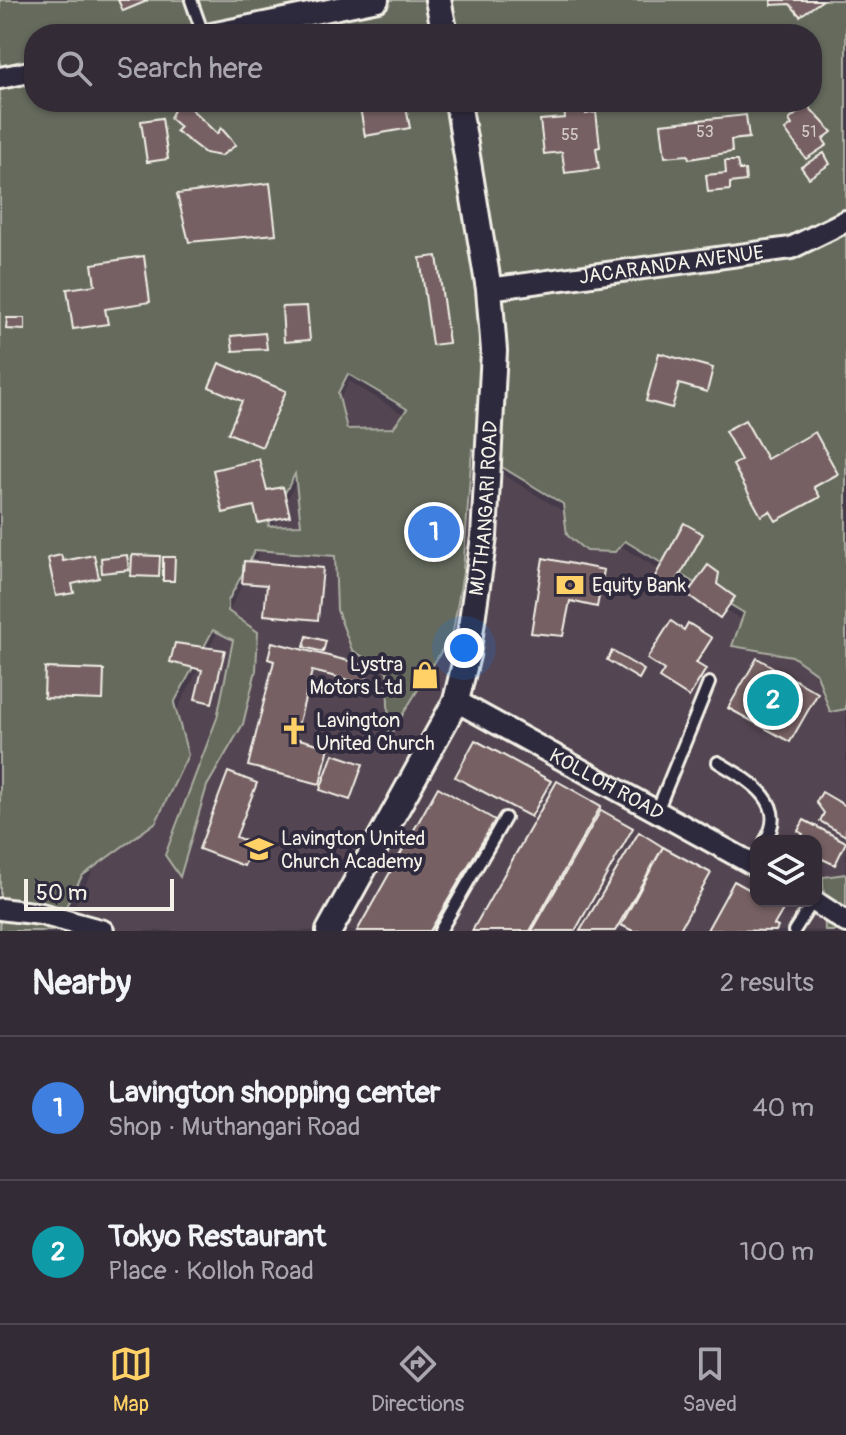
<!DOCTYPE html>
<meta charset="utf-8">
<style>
:root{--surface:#332c37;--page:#3b343f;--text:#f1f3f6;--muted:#a9a7ad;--line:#4e4852;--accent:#ffd166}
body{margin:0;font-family:Pangolin,sans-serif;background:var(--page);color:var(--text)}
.controls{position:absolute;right:24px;bottom:24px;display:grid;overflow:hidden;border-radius:16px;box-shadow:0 2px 6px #0004}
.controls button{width:72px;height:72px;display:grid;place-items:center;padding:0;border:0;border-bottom:2px solid var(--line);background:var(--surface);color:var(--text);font:40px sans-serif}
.scale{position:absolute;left:24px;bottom:20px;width:150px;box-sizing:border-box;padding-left:8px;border:4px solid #f4f1e8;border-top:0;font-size:22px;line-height:28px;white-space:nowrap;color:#f4f1e8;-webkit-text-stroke:6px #2f2a3d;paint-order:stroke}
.you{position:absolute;left:464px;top:648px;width:28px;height:28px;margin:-20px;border:6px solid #fff;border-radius:50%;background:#1a73e8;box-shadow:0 0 0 12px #1a73e833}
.badge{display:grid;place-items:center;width:52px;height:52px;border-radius:50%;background:var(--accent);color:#fff;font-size:26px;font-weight:700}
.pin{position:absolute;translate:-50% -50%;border:4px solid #fff;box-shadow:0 2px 8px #0006}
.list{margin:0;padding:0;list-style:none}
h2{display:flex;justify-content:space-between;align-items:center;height:104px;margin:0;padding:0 32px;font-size:34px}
h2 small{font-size:26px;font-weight:400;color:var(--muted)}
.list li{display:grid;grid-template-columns:52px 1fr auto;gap:24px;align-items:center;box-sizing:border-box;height:144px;padding:0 32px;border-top:2px solid var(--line)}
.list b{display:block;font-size:30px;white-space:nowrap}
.list p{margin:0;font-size:26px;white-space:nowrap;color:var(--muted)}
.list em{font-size:26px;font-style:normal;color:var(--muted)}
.icon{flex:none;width:44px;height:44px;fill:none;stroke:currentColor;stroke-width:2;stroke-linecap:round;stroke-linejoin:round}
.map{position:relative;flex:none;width:846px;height:931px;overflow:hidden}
.search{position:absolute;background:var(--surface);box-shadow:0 2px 6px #0004;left:24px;right:24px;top:24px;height:88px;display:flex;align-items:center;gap:20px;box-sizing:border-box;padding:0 28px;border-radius:32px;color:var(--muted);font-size:30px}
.sheet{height:392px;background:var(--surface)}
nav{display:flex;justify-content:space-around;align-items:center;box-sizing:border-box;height:112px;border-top:2px solid var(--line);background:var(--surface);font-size:22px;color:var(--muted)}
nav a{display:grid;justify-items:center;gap:4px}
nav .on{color:var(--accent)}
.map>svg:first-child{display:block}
.built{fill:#534551;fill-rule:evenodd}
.green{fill:#656a5d;stroke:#acaea2;stroke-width:2;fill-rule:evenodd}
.building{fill:#766064;stroke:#f4f1e8;stroke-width:2}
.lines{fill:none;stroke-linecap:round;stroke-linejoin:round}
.service-casing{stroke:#f4f1e8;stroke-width:16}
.minor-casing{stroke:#f4f1e8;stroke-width:26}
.tertiary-casing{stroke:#f4f1e8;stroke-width:30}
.service{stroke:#2f2a3d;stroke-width:10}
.minor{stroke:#2f2a3d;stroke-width:20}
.tertiary{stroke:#2f2a3d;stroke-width:24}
.labels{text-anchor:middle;stroke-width:8;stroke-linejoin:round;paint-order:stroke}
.number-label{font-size:16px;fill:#d4cdc7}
.street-label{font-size:20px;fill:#f4f1e8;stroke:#2f2a3d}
.poi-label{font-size:20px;fill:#f4f1e8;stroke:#2f2a3d;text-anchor:start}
</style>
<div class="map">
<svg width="846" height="931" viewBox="0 0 846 931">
<rect width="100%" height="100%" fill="#443a49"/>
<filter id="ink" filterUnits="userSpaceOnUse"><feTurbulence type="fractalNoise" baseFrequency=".0125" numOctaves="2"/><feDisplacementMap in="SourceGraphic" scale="16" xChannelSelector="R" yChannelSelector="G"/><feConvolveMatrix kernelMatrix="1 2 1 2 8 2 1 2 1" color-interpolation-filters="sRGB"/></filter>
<g filter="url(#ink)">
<path class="built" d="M349,381L846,683V931H61ZM756,841H816V901H756Z"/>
<g class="green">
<path d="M0,0H846V709L830,712L817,674L792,656L732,646L744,613L625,541L615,552L586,551L567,535L563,504L472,449L463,572L453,632L389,737L387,671L352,650L337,610L335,556L255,550L228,601V611L258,632L256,670L243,724L207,786L180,877L165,855L217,718L233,640L213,630L174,703L188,755L156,822L82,876L53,931H0ZM34,34H812V102H34ZM348,374L407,409L393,428L347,429L338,393ZM295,474L301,525L268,526V525Z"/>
<path d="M846,874V931H825L823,877Z"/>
</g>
<g class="building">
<path d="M118,0H147V1L123,11Z"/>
<path d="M771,0H823L800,16L790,4L771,5Z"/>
<path d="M178,102H184L217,134L221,128L236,145L221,156L205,153L176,131L180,127L170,118Z"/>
<path d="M359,102H405L410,128L365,136Z"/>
<path d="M585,105L586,114L596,112L600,147L596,148L599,169L565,173L562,152L544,154L540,120L565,118L564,108Z"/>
<path d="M807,105L832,132L823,139L827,145L806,159L785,130L792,125L789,120Z"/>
<path d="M746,115L749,138L731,140L732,152L689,159L688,155L665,157L661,124Z"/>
<path d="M162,118L168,159L147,162L141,121Z"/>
<path d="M824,153L830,164L809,178L801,167Z"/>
<path d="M725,161H737L739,170H745L746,181L730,183V190L708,192L706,175L726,173Z"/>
<path d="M270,183L276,234L189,242L177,194Z"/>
<path d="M144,256L150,302L105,309L108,324L73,329L67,289L95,285L92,264Z"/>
<path d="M437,256L449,343L432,345L420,258Z"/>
<path d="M307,306L310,340L284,342L282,307Z"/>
<path d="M7,318H25V330L6,329Z"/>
<path d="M265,333L267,349L233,351L231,336Z"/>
<path d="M659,353L713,368L707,392L679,384L672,408L646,401Z"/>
<path d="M219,363L286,391L262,447L228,433L242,401L209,387Z"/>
<path d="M745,420L767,459L815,432L838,474L814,487L820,497L776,521L770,511L761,516L733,465L741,460L725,431Z"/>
<path d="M259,459L267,490L283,487L290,516L258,523L254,506L223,513L213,470Z"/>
<path d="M684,523L703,534L672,590L653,580Z"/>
<path d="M61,555L63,561L94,555L99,578L72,584L74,593L56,596L48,558Z"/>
<path d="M127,555L129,570L102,573L101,558Z"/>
<path d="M132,555L160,556L159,577L131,576Z"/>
<path d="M163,557H175L174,581H163Z"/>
<path d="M543,558L604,570L597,607L570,601L563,636L531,633Z"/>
<path d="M244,561L323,568L318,620L264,615L267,585L242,583Z"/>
<path d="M708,565L719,573L717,584L735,597L720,618L687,594Z"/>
<path d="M671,621L684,630L688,623L712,638L696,663L706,669L689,697L659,678L664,670L647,659Z"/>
<path d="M307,636L326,641L323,652L304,647Z"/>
<path d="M272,642L369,666L365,684L312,671L295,738L329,747L320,784L248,766L274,661L268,659Z"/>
<path d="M175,643L225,650L212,703L195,699L202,670L170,662Z"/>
<path d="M612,651L644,670L639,679L607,660Z"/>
<path d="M757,658L818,693L790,742L728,708Z"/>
<path d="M45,668L104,670L103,700L44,698Z"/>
<path d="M475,740L551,781L531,817L455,777Z"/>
<path d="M333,754L363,764L350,800L320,790Z"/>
<path d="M228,772L257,783L236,837L253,844L244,866L199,849Z"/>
<path d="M557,781L601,806L530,931H472Z"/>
<path d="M438,787L495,820L430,931H357Z"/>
<path d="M822,792L846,806V836L820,821L824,813L816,802Z"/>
<path d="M601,810L633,828L575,931H532Z"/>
<path d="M804,820L846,842L835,865L816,856V841L800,838L803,834L798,831Z"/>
<path d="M639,832L663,847L615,931H580Z"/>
<path d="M663,847L711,873L679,931H633L621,925Z"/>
<path d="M734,881L756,893V901H771L784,908L774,925L778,927L776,931L707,930Z"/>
</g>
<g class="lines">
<defs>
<g id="service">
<path d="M191,0L203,34"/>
<path d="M718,762C748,780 790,802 765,841"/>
<path d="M657,811L709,683"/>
<path d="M440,931L505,818"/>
<path d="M794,931L813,901"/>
</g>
<g id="minor">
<path d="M211,34L378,0"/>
<path d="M0,78L34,71"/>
<path id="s1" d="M489,289L791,248L846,221"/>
<path id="s2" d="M456,701L756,866"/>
<path d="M814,901L846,922"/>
<path d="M0,909L41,914L103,931"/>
</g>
<g id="tertiary">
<path d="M438,0L445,34"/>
<path id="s3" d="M329,931L456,701L467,655L484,537L494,351L489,289L458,102"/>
</g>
</defs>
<use href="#service" class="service-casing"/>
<use href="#minor" class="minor-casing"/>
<use href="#tertiary" class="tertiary-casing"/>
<use href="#service" class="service"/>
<use href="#minor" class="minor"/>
<use href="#tertiary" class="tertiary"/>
</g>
</g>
<defs>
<symbol id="bank-bare" viewBox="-9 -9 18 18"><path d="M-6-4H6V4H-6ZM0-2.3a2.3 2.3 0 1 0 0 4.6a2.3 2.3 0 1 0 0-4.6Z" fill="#ffd166" stroke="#2f2a3d" stroke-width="2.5" paint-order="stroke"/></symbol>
<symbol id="shop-bare" viewBox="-9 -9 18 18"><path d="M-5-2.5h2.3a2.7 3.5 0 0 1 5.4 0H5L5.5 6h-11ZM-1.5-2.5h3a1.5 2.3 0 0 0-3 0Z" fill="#ffd166" stroke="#2f2a3d" stroke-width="2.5" paint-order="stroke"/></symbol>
<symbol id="church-bare" viewBox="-9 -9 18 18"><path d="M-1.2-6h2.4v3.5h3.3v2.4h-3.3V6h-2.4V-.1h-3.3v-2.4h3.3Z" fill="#ffd166" stroke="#2f2a3d" stroke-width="2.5" paint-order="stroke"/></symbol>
<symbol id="school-bare" viewBox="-9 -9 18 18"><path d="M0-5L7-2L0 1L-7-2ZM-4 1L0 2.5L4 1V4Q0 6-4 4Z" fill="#ffd166" stroke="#2f2a3d" stroke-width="2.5" paint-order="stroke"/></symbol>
</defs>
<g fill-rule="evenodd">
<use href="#bank-bare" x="550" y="565" width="40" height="40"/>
<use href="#shop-bare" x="405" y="655" width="40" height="40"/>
<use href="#church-bare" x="274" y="711" width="40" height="40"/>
<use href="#school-bare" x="239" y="829" width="40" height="40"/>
</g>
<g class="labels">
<g class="number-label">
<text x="705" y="137">53</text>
<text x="809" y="137">51</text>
<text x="570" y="140">55</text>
</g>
<g class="street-label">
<text dy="7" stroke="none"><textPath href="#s1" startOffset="184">JACARANDA AVENUE</textPath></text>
<text dy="7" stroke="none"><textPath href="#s3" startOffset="458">MUTHANGARI ROAD</textPath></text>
<text dy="7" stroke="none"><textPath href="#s2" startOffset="172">KOLLOH ROAD</textPath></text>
</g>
<g class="poi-label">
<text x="592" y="592">Equity Bank</text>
<text x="403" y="671" text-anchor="end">Lystra<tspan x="403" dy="23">Motors Ltd</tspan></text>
<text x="316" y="727">Lavington<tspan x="316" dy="23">United Church</tspan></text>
<text x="281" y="845">Lavington United<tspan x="281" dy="23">Church Academy</tspan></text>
</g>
</g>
</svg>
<div class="controls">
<button><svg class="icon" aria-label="layers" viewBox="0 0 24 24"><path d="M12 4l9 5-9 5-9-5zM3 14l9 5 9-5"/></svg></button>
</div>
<div class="scale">50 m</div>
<div class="you"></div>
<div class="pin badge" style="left:434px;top:532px;background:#3f7fe0">1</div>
<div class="pin badge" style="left:773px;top:700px;background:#0f9aa8">2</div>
<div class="search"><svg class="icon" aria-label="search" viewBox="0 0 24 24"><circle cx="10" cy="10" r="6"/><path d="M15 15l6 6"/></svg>Search here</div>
</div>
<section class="sheet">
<h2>Nearby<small>2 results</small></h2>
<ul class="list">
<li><span class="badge" style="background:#3f7fe0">1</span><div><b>Lavington shopping center</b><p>Shop · Muthangari Road</p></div><em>40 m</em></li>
<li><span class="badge" style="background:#0f9aa8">2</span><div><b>Tokyo Restaurant</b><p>Place · Kolloh Road</p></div><em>100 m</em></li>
</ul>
</section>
<nav>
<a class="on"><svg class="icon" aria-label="map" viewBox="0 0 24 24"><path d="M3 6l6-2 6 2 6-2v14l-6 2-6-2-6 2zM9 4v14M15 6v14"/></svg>Map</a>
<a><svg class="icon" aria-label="directions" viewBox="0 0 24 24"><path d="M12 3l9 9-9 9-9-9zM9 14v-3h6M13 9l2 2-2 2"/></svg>Directions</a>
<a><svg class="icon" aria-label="saved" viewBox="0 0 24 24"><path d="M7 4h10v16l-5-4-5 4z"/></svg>Saved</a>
</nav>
